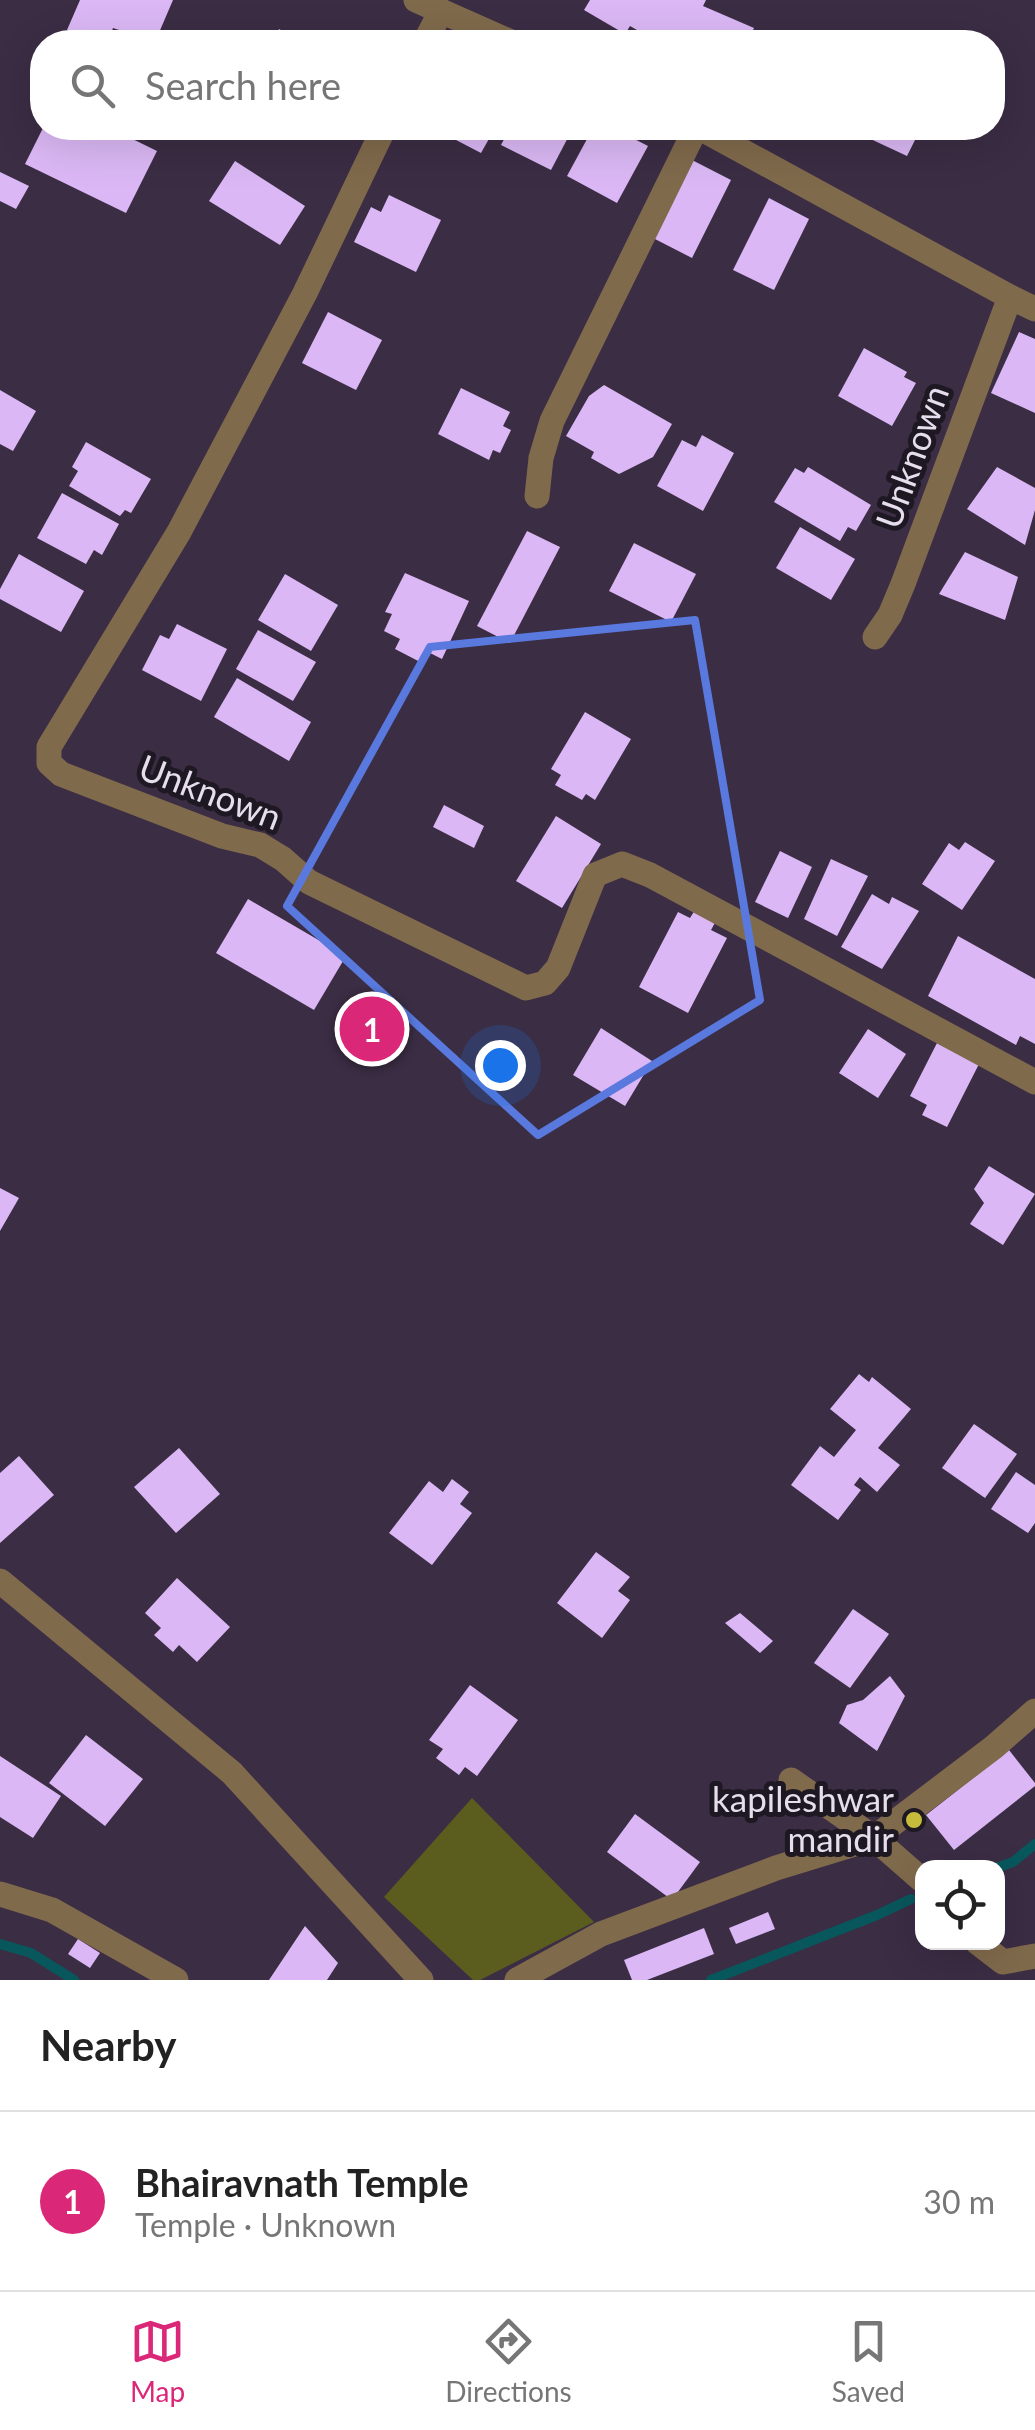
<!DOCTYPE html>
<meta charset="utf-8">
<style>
:root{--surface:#fff;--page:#f2f2f2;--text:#222;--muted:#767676;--line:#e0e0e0;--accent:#db2777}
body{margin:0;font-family:Lato,sans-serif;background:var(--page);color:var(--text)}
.controls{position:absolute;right:30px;bottom:30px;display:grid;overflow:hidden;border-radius:20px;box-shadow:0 10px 40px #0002}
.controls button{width:90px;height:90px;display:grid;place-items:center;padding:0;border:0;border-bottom:2px solid var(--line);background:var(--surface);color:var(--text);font:50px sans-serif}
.you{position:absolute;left:500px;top:1065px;width:35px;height:35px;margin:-25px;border:8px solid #fff;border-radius:50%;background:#1a73e8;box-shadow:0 0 0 15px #1a73e833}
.badge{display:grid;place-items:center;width:65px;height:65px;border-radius:50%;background:var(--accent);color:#fff;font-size:32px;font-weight:700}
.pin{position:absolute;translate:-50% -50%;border:5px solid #fff;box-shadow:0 2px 10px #0006}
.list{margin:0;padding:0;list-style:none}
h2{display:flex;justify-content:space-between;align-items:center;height:130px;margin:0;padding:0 40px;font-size:42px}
h2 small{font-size:32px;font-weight:400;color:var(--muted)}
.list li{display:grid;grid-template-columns:65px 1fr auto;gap:30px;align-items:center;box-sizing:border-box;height:180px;padding:0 40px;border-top:2px solid var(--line)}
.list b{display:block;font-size:38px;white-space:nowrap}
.list p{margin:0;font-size:32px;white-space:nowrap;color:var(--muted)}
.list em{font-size:32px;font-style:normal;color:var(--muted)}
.icon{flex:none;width:55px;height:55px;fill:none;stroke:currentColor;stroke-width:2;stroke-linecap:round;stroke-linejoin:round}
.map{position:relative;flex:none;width:1035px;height:1980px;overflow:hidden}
.search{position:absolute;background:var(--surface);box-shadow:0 10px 40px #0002;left:30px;right:30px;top:30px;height:110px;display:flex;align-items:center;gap:25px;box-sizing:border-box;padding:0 35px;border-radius:40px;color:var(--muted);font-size:38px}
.sheet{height:310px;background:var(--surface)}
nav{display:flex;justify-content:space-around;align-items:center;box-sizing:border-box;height:140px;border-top:2px solid var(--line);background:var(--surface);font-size:28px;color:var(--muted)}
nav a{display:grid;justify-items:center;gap:5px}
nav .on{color:var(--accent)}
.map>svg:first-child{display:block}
.green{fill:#5b5d1e}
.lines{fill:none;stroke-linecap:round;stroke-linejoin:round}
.stream{stroke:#08575c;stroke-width:10}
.building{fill:#dbb8f5}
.minor{stroke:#806a4c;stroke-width:25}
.marked{fill:none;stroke:#5979de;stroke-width:8;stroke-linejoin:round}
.poi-dot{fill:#c7bb3b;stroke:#1e1823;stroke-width:4}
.labels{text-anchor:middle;stroke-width:10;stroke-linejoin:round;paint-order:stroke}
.street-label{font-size:35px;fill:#e6dded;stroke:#1e1823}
.poi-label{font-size:35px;fill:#e6dded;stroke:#1e1823;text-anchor:end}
</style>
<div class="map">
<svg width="1035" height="1980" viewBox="0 0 1035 1980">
<rect width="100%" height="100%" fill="#3b2d44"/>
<path class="green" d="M472,1798L594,1922L480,1980H473L384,1897Z"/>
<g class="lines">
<g class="stream">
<path d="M996,1868L1013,1862L1035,1844"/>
<path d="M0,1944L31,1953L74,1980"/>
<path d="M711,1980L877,1915L911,1899"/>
</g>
</g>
<g class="building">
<path d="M80,0H173L155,42L113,28L108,42H101L67,30Z"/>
<path d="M590,0H706L703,6L754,28L748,42H658L630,26L625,34L584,10Z"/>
<path d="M279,29L302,42H273Z"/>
<path d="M43,128H110L157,151L126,213L25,164Z"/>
<path d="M288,128H312L307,137Z"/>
<path d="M433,128H495L481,153Z"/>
<path d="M510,128H573L551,170L501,145Z"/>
<path d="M593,128H613L648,146L617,203L567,176Z"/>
<path d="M847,128H921L907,156Z"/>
<path d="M692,160L731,180L692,258L653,238Z"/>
<path d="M235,161L305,206L280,245L209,201Z"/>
<path d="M0,172L29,186L16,209L0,201Z"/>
<path d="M389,195L441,220L416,272L354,242L371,207L381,212Z"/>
<path d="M769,198L809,219L774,290L733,270Z"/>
<path d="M328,312L382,340L356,390L302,363Z"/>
<path d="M1019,332L1035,339V413L991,393Z"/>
<path d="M864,348L907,372L904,377L916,383L892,426L838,396Z"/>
<path d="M604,385L672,424L653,457L619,474L591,458L594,452L566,436L589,396Z"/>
<path d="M461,388L510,412L503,426L511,430L500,453L493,450L489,460L438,434Z"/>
<path d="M0,390L36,411L13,451L0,444Z"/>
<path d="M702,435L734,453L703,511L657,486L682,440L696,447Z"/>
<path d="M86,442L151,479L131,513L125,510L120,516L69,486L78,471L72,467Z"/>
<path d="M808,467L871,505L856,531L848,527L840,541L774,502L795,468L804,473Z"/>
<path d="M997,467L1035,488V510L1025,545L967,509Z"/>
<path d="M62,493L119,524L102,555L94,550L86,564L37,538Z"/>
<path d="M800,527L855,559L831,600L776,568Z"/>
<path d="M527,531L560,547L510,643L477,626Z"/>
<path d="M634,543L696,574L671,622L609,591Z"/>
<path d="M965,552L1018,577L1005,620L939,594Z"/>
<path d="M19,554L84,591L61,632L0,599V589Z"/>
<path d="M405,573L469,601L442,659L428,652L422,663L395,649L400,639L384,631L392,614L385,612Z"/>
<path d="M285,574L338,605L311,651L258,620Z"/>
<path d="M177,624L227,649L201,701L142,670L160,635L169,639Z"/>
<path d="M258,630L316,662L293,701L236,669Z"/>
<path d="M237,678L311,722L289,761L214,717Z"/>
<path d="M585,712L631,739L595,800L586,794L582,800L555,785L561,775L551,769Z"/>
<path d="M444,805L484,826L474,848L433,827Z"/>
<path d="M556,816L601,844L562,908L516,881Z"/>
<path d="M965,842L995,861L962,910L922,884L949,843L959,850Z"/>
<path d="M780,851L812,867L788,918L755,902Z"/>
<path d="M831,859L868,876L837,936L804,919Z"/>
<path d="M872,894L889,904L892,897L919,911L882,969L841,947Z"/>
<path d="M248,899L346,956L314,1010L216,953Z"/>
<path d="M695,910L716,921L711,930L727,938L688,1013L639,987L678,912L690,918Z"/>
<path d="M958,936L1035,979V1044L1020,1036L1016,1045L928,996Z"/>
<path d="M601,1028L652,1061L625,1106L573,1075Z"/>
<path d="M868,1029L906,1054L878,1098L839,1073Z"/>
<path d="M937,1043L979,1064L947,1127L922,1115L927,1105L910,1096Z"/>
<path d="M989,1166L1035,1194L1003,1245L970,1224L984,1203L974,1189Z"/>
<path d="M0,1188L19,1198L0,1231Z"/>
<path d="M859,1374L869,1382L872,1377L911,1409L878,1448L900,1465L877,1492L860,1477L854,1485L861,1490L838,1520L791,1485L820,1446L834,1457L856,1430L830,1409Z"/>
<path d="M974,1424L1017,1454L985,1498L942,1468Z"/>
<path d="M179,1448L220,1494L176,1533L134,1487Z"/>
<path d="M19,1456L54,1495L0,1543V1473Z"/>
<path d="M1016,1472L1035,1485V1523L1028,1533L991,1509Z"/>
<path d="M452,1479L469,1492L460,1504L472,1513L432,1565L389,1533L429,1481L443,1492Z"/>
<path d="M596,1552L630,1577L618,1591L630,1600L602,1638L557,1603Z"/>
<path d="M177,1578L230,1627L197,1662L179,1645L173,1652L154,1635L161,1628L145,1613Z"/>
<path d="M853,1609L889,1634L850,1688L814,1663Z"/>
<path d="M740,1613L773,1641L760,1653L725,1623Z"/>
<path d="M890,1676L905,1696L877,1751L839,1723L847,1705L863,1700Z"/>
<path d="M470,1685L518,1720L477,1776L465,1767L459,1775L436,1758L443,1749L429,1740Z"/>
<path d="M86,1735L143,1779L105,1826L49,1783Z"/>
<path d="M1009,1750L1035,1783V1786L954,1850L926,1815Z"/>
<path d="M0,1756L61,1796L33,1838L0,1817Z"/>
<path d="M635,1814L700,1862L672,1900L607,1852Z"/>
<path d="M768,1912L775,1929L736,1944L729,1928Z"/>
<path d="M305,1926L338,1963L327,1980H269Z"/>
<path d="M704,1928L714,1954L647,1980H632L624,1960Z"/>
<path d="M78,1939L100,1953L90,1968L68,1954Z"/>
</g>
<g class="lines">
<g class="minor">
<path d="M416,0L511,42"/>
<path d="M425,42L441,11"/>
<path d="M384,128L305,293L179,532L49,747V763L61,774L222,836L260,845L283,859L309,882L526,988L545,983L558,968L595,875L622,864L650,875L1035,1082"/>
<path d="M700,128L1010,297L1035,309"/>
<path d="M537,496L541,458L552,421L696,128"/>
<path d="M875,637L890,615L903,584L1010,297"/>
<path d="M0,1581L232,1773L421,1980"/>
<path d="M791,1780L874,1838L922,1880"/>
<path d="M0,1894L52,1910L176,1980"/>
<path d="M977,1942L1003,1962L1035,1956"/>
<path d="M517,1980L601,1934L776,1868L874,1838L994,1747L1035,1711"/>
</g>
</g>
<path class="marked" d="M695,620L760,1000L538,1135L287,906L430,647Z"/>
<circle class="poi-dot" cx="914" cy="1820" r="10"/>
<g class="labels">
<g class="street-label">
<text transform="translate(913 457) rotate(-70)" y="12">Unknown</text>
<text transform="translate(210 793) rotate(21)" y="12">Unknown</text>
</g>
<g class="poi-label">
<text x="894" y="1812">kapileshwar<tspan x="894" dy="40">mandir</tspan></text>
</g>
</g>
</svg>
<div class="controls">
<button><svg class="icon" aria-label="locate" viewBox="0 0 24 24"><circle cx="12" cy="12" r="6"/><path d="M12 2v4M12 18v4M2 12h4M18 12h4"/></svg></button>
</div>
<div class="you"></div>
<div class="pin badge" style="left:372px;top:1029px">1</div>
<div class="search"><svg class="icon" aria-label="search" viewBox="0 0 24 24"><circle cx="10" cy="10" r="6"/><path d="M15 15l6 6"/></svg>Search here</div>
</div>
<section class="sheet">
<h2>Nearby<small></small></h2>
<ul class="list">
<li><span class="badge">1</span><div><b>Bhairavnath Temple</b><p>Temple · Unknown</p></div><em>30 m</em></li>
</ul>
</section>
<nav>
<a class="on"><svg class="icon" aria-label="map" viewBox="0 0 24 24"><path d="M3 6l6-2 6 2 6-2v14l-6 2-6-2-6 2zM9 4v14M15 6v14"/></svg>Map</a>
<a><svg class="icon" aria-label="directions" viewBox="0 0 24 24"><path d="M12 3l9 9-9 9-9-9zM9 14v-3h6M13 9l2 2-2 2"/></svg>Directions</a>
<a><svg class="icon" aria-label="saved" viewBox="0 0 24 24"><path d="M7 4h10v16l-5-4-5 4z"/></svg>Saved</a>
</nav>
